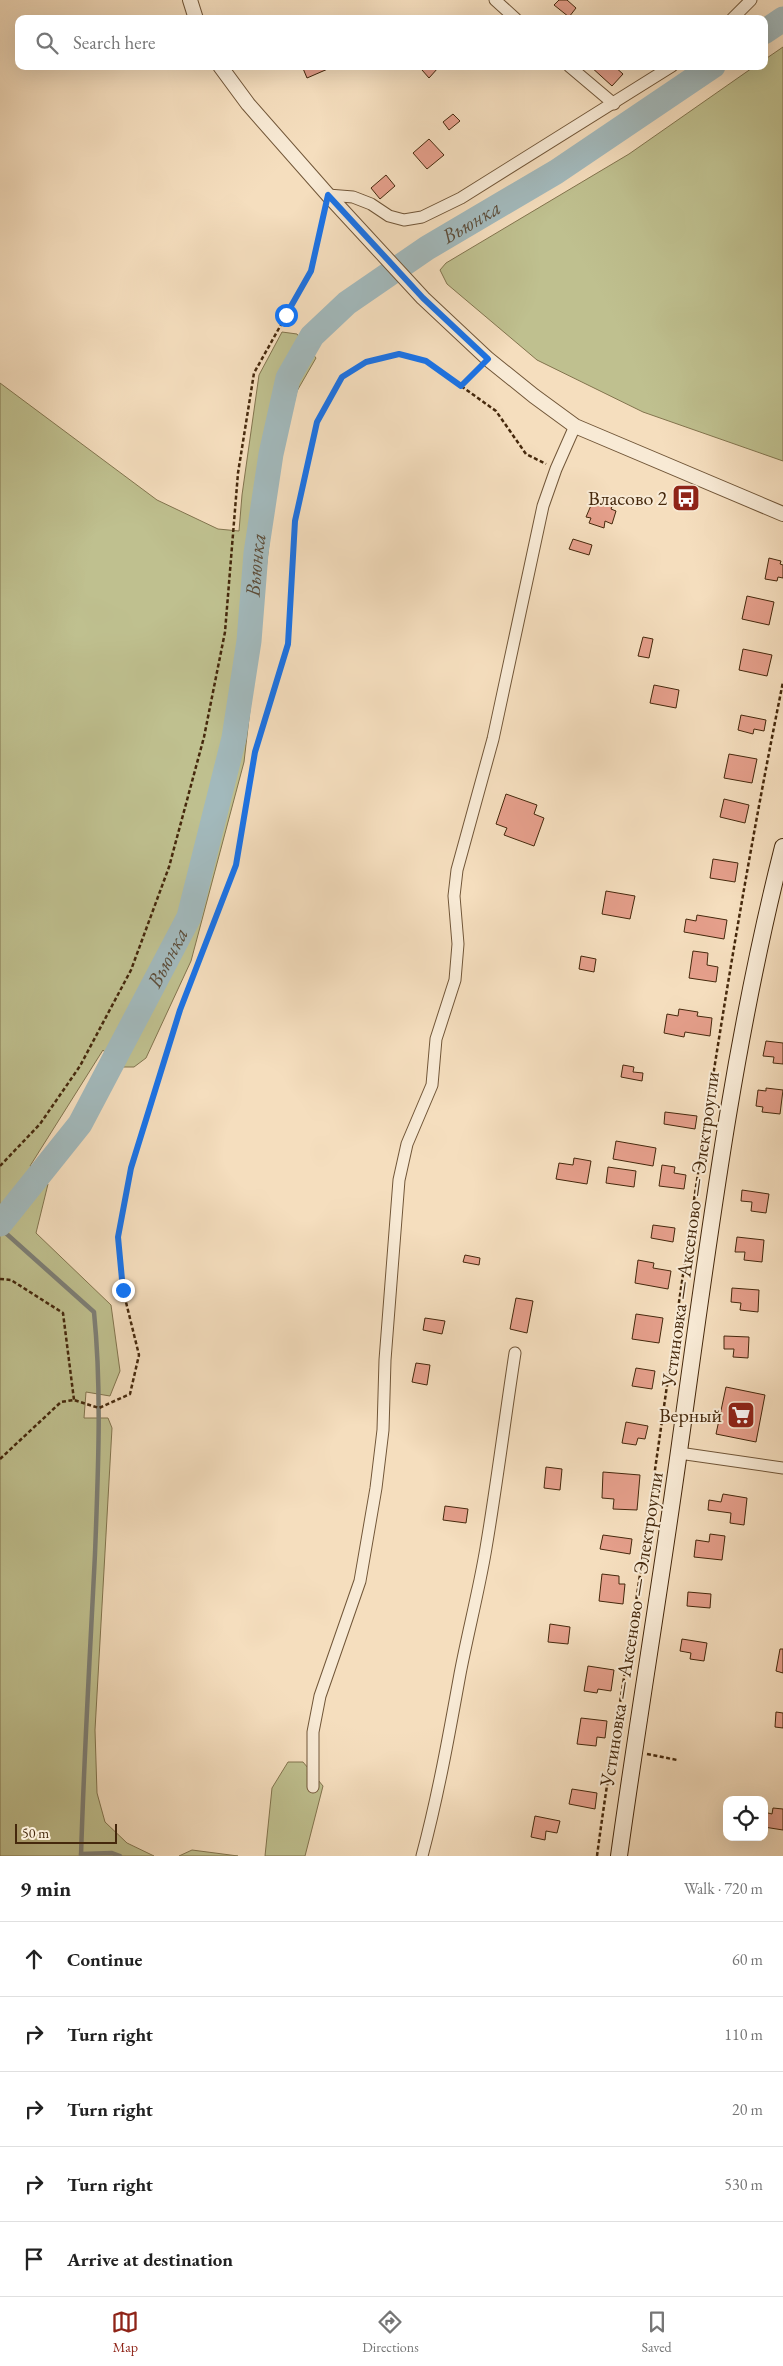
<!DOCTYPE html>
<meta charset="utf-8">
<style>
:root{--surface:#fff;--page:#f6f6f6;--text:#222;--muted:#767676;--line:#e0e0e0;--accent:#8f2418}
body{margin:0;font-family:"EB Garamond",serif;background:var(--page);color:var(--text)}
.controls{position:absolute;right:15px;bottom:15px;display:grid;overflow:hidden;border-radius:10px;box-shadow:0 5px 20px #0002}
.controls button{width:45px;height:45px;display:grid;place-items:center;padding:0;border:0;border-bottom:1px solid var(--line);background:var(--surface);color:var(--text);font:25px sans-serif}
.scale{position:absolute;left:15px;bottom:12px;width:102px;box-sizing:border-box;padding-left:5px;border:2px solid #45280c;border-top:0;font-size:14px;line-height:18px;white-space:nowrap;color:#45280c;-webkit-text-stroke:4px #f8ead5;paint-order:stroke}
.stop{position:absolute;width:15px;height:15px;margin:-11px;border:4px solid #1a73e8;border-radius:50%;background:#fff}
.stop.end{background:#1a73e8;border-color:#fff;box-shadow:0 1px 5px #0008}
.list{margin:0;padding:0;list-style:none}
h2{display:flex;justify-content:space-between;align-items:center;height:65px;margin:0;padding:0 20px;font-size:21px}
h2 small{font-size:16px;font-weight:400;color:var(--muted)}
.list li{display:grid;grid-template-columns:32px 1fr auto;gap:15px;align-items:center;box-sizing:border-box;height:75px;padding:0 20px;border-top:1px solid var(--line)}
.list b{display:block;font-size:19px;white-space:nowrap}
.list em{font-size:16px;font-style:normal;color:var(--muted)}
.icon{flex:none;width:28px;height:28px;fill:none;stroke:currentColor;stroke-width:2;stroke-linecap:round;stroke-linejoin:round}
.map{position:relative;flex:none;width:783px;height:1856px;overflow:hidden}
.search{position:absolute;background:var(--surface);box-shadow:0 5px 20px #0002;left:15px;right:15px;top:15px;height:55px;display:flex;align-items:center;gap:12px;box-sizing:border-box;padding:0 18px;border-radius:10px;color:var(--muted);font-size:19px}
.sheet{height:440px;background:var(--surface)}
nav{display:flex;justify-content:space-around;align-items:center;box-sizing:border-box;height:70px;border-top:1px solid var(--line);background:var(--surface);font-size:14px;color:var(--muted)}
nav a{display:grid;justify-items:center;gap:2px}
nav .on{color:var(--accent)}
.map>svg:first-child{display:block}
.green{fill:#bfc08f;stroke:#82744e}
.lines{fill:none;stroke-linecap:round;stroke-linejoin:round}
.stream{stroke:#7d7f76;stroke-width:4.5}
.river{stroke:#a2b9bc;stroke-width:25}
.building{fill:#e59f8b;stroke:#45280c}
.minor-casing{stroke:#715638;stroke-width:13}
.tertiary-casing{stroke:#715638;stroke-width:16}
.secondary-casing{stroke:#45280c;stroke-width:18}
.path{stroke:#45280c;stroke-width:2.5;stroke-dasharray:4 2.5;stroke-linecap:butt}
.minor{stroke:#f8ead5;stroke-width:11}
.tertiary{stroke:#f8ead5;stroke-width:14}
.secondary{stroke:#f8ead5;stroke-width:16}
.route{stroke:#1a73e8;stroke-width:6}
.labels{text-anchor:middle;stroke-width:4;stroke-linejoin:round;paint-order:stroke}
.poi-label{font-size:20px;fill:#45280c;stroke:#f8ead5;text-anchor:end}
.street-label{font-size:20px;fill:#45280c;stroke:#f8ead5}
.water-label{font-size:21px;font-style:italic;fill:#5c4c38;stroke:#f8ead5}
</style>
<div class="map">
<svg width="783" height="1856" viewBox="0 0 783 1856">
<rect width="100%" height="100%" fill="#f5debe"/>
<filter id="stains"><feTurbulence type="fractalNoise" baseFrequency=".004" numOctaves="4"/><feColorMatrix values="0 0 0 0 .2 0 0 0 0 .09 0 0 0 0 .02 0 0 0 .5 -.17"/></filter>
<radialGradient id="worn" r=".72"><stop offset=".6" stop-color="#630" stop-opacity="0"/><stop offset="1" stop-color="#630" stop-opacity=".3"/></radialGradient>
<g class="green">
<path d="M783,47V461L643,412L537,360L447,284L440,270L446,263L629,154L755,66H764V60Z"/>
<path d="M282,332L297,334L316,358L297,391L278,465L244,762L191,961L146,1058L134,1067H118L103,1050L30,1166L48,1184L36,1233L111,1305L120,1371L110,1396L86,1392L84,1418H108L112,1428L95,1730L97,1793L105,1822L127,1843L154,1856H0V383L157,500L218,529L239,531L242,495L259,375Z"/>
<path d="M288,1762H303L323,1786L305,1856H265L272,1788Z"/>
<path d="M192,1850L238,1856H179Z"/>
</g>
<g class="lines">
<g class="stream">
<path d="M0,1228L94,1312C102,1392 98,1473 95,1554C90,1654 84,1755 81,1856"/>
<path d="M81,1854L112,1853L120,1856"/>
</g>
<g class="river">
<path d="M764,32L783,19"/>
<path id="s1" d="M0,1224L80,1124L189,917L234,738L249,641L256,553L271,454L288,378L312,336L347,303L427,248L556,172L713,66"/>
</g>
</g>
<g class="building">
<path d="M559,0H567L576,8L569,17L554,5Z"/>
<path d="M302,66H329L330,68L307,78Z"/>
<path d="M425,66H437L438,68L429,78L422,70Z"/>
<path d="M590,66H614L623,74L612,86Z"/>
<path d="M453,114L460,121L449,130L443,122Z"/>
<path d="M429,139L444,155L427,169L413,153Z"/>
<path d="M386,175L395,186L380,199L371,188Z"/>
<path d="M598,499L613,504L611,509L616,511L612,524L605,521L604,528L589,523L591,518L586,517L592,503L596,504Z"/>
<path d="M573,539L592,545L589,555L569,549Z"/>
<path d="M769,558L781,561L780,564L783,565V578L778,577L777,581L765,579Z"/>
<path d="M747,596L774,602L769,625L742,619Z"/>
<path d="M643,637L653,639L649,658L638,656Z"/>
<path d="M743,649L772,655L767,676L739,670Z"/>
<path d="M654,685L679,690L676,708L650,703Z"/>
<path d="M741,715L766,720L764,731L754,729L753,734L738,730Z"/>
<path d="M729,754L757,759L752,783L724,778Z"/>
<path d="M506,794L537,805L534,814L544,818L534,846L504,835L507,828L496,824Z"/>
<path d="M724,799L749,805L745,823L720,817Z"/>
<path d="M713,859L738,863L735,882L710,878Z"/>
<path d="M606,891L635,896L630,919L602,914Z"/>
<path d="M697,915L727,920L724,939L684,932L686,919L696,921Z"/>
<path d="M693,951L708,953L707,965L718,967L716,982L689,978Z"/>
<path d="M581,956L596,959L594,972L579,969Z"/>
<path d="M679,1009L698,1012L697,1016L712,1018L710,1036L685,1032L684,1037L664,1033L667,1014L678,1016Z"/>
<path d="M766,1041L783,1043V1064L773,1063L774,1057L763,1056Z"/>
<path d="M623,1065L634,1067L633,1072L643,1073L642,1081L621,1077Z"/>
<path d="M766,1088L783,1090L780,1114L762,1112L763,1107L756,1106L758,1090L766,1091Z"/>
<path d="M665,1112L697,1116L695,1129L664,1124Z"/>
<path d="M616,1141L656,1148L653,1166L613,1159Z"/>
<path d="M574,1158L591,1161L587,1184L556,1179L559,1163L573,1165Z"/>
<path d="M662,1165L675,1167L674,1173L686,1175L684,1189L659,1186Z"/>
<path d="M608,1167L636,1171L634,1187L606,1183Z"/>
<path d="M742,1190L769,1194L766,1213L751,1211L752,1202L741,1201Z"/>
<path d="M653,1225L675,1228L673,1242L651,1238Z"/>
<path d="M737,1237L764,1240L762,1262L744,1260L745,1252H735Z"/>
<path d="M465,1255L480,1258L479,1265L463,1262Z"/>
<path d="M638,1260L654,1263L653,1268L671,1271L668,1289L635,1283Z"/>
<path d="M732,1288L759,1290L758,1312L740,1310L741,1303L731,1302Z"/>
<path d="M516,1298L533,1301L527,1333L510,1329Z"/>
<path d="M636,1314L663,1318L659,1343L632,1339Z"/>
<path d="M425,1318L445,1321L442,1334L423,1330Z"/>
<path d="M724,1336L749,1337L748,1358L733,1357L734,1349H724Z"/>
<path d="M416,1363L430,1365L427,1385L412,1382Z"/>
<path d="M636,1368L655,1371L652,1389L632,1386Z"/>
<path d="M726,1387L765,1395L756,1442L716,1434Z"/>
<path d="M626,1422L648,1426L645,1439L638,1438L636,1445L622,1443Z"/>
<path d="M546,1467L562,1469L560,1490L544,1488Z"/>
<path d="M603,1472L640,1475L637,1510L613,1509L614,1499L602,1498Z"/>
<path d="M723,1494L747,1498L744,1525L730,1523L731,1513L708,1510L709,1500L721,1502Z"/>
<path d="M445,1506L468,1509L466,1523L443,1520Z"/>
<path d="M710,1534L725,1536L722,1560L694,1557L696,1540L709,1542Z"/>
<path d="M603,1535L632,1539L630,1554L600,1549Z"/>
<path d="M602,1574L619,1576V1584H625L623,1604L599,1601Z"/>
<path d="M688,1592L711,1594L710,1608L687,1606Z"/>
<path d="M550,1624L570,1627L568,1644L548,1642Z"/>
<path d="M682,1639L707,1643L704,1661L690,1659L691,1653L680,1651Z"/>
<path d="M780,1649H783V1673L776,1671Z"/>
<path d="M588,1666L614,1670L611,1691L598,1689L597,1693L584,1691Z"/>
<path d="M776,1712L783,1713V1728L775,1727Z"/>
<path d="M581,1718L607,1721L605,1738L597,1737L596,1746L577,1744Z"/>
<path d="M572,1789L597,1793L595,1809L569,1804Z"/>
<path d="M773,1808L783,1809V1830L764,1827V1812L772,1814Z"/>
<path d="M535,1816L560,1821L557,1833L546,1831L545,1840L531,1837Z"/>
</g>
<g class="lines">
<defs>
<g id="minor">
<path d="M495,0L516,19"/>
<path d="M732,19L751,0"/>
<path d="M569,66L614,104"/>
<path d="M328,195L353,197L371,204L389,216L404,220L422,217L461,198L672,66"/>
<path d="M679,1453L783,1468"/>
<path d="M313,1787V1732L320,1696L360,1581L376,1488L383,1430L385,1360L399,1180L407,1144L432,1085L436,1039L455,980L458,944L454,896L457,870L493,739L543,506L556,469L575,426"/>
<path d="M422,1856C438,1796 449,1735 460,1674C468,1632 479,1590 486,1548C497,1483 505,1418 515,1353"/>
</g>
<g id="tertiary">
<path d="M190,0L196,19"/>
<path d="M220,66L248,104L328,195L423,298L488,359L534,396L575,426L783,514"/>
</g>
<path id="secondary" d="M619,1856C638,1719 661,1582 680,1444C708,1244 733,1043 783,847"/>
</defs>
<use href="#minor" class="minor-casing"/>
<use href="#tertiary" class="tertiary-casing"/>
<use href="#secondary" class="secondary-casing"/>
<g class="path">
<path d="M461,386L480,368"/>
<path d="M0,1166L40,1124L80,1066L131,970L169,867L204,737L225,632L238,473L254,373L311,271L324,210"/>
<path d="M0,1279L11,1280L63,1313L74,1400"/>
<path d="M0,1459L61,1402L74,1400L99,1408L130,1394L139,1355L123,1290L118,1237L131,1168L180,1010L236,865L255,752L288,644L295,521L317,422L342,377L367,361L399,354L426,361L496,411L526,454L546,464"/>
<path d="M647,1754L677,1760"/>
<path d="M597,1856C610,1757 628,1659 642,1561C684,1267 724,973 783,682"/>
</g>
<use href="#minor" class="minor"/>
<use href="#tertiary" class="tertiary"/>
<use href="#secondary" class="secondary"/>
</g>
<g class="lines">
<path class="route" d="M123,1290L118,1237L131,1168L180,1010L236,865L255,752L288,644L295,521L317,422L342,377L366,362L399,354L426,361L461,386L488,359L423,298L328,195L311,271L286,315"/>
</g>
<defs>
<symbol id="bus-square" viewBox="-11 -11 22 22"><rect x="-9" y="-9" width="18" height="18" rx="4" fill="#8f2418" stroke="#f8ead5"/><path d="M-5-6H5V4H4V6H2V4H-2V6H-4V4H-5ZM-3.5-4V0h7V-4ZM-3.5 1.2v1.5H-2V1.2ZM2 1.2v1.5H3.5V1.2Z" fill="#fff"/></symbol>
<symbol id="supermarket-square" viewBox="-11 -11 22 22"><rect x="-9" y="-9" width="18" height="18" rx="4" fill="#8f2418" stroke="#f8ead5"/><path d="M-6-5.5h2.5l.6 2H6L4.5 2H-2.5L-4.4-4H-6ZM-1.5 3.2a1.3 1.3 0 1 0 .1 0ZM3 3.2a1.3 1.3 0 1 0 .1 0Z" fill="#fff"/></symbol>
</defs>
<g fill-rule="evenodd">
<use href="#bus-square" x="670" y="482" width="32" height="32"/>
<use href="#supermarket-square" x="725" y="1399" width="32" height="32"/>
</g>
<g class="labels">
<g class="poi-label">
<text x="667" y="505">Власово 2</text>
<text x="722" y="1422">Верный</text>
</g>
<g class="street-label">
<text transform="translate(690 1229) rotate(-82)" y="7">Устиновка — Аксеново — Электроугли</text>
<text transform="translate(631 1629) rotate(-81)" y="7">Устиновка — Аксеново — Электроугли</text>
</g>
<g class="water-label">
<text dy="7" stroke="none"><textPath href="#s1" startOffset="1156">Вьюнка</textPath></text>
<text dy="7" stroke="none"><textPath href="#s1" startOffset="721">Вьюнка</textPath></text>
<text dy="7" stroke="none"><textPath href="#s1" startOffset="316">Вьюнка</textPath></text>
</g>
</g>
<rect width="100%" height="100%" filter="url(#stains)"/>
<rect width="100%" height="100%" fill="url(#worn)"/>
</svg>
<div class="controls">
<button><svg class="icon" aria-label="locate" viewBox="0 0 24 24"><circle cx="12" cy="12" r="6"/><path d="M12 2v4M12 18v4M2 12h4M18 12h4"/></svg></button>
</div>
<div class="scale">50 m</div>
<div class="stop" style="left:286px;top:315px"></div>
<div class="stop end" style="left:123px;top:1290px"></div>
<div class="search"><svg class="icon" aria-label="search" viewBox="0 0 24 24"><circle cx="10" cy="10" r="6"/><path d="M15 15l6 6"/></svg>Search here</div>
</div>
<section class="sheet">
<h2>9 min<small>Walk · 720 m</small></h2>
<ul class="list">
<li><svg class="icon" aria-label="ahead" viewBox="0 0 24 24"><path d="M12 20V5M6 11l6-6 6 6"/></svg><div><b>Continue</b></div><em>60 m</em></li>
<li><svg class="icon" aria-label="right" viewBox="0 0 24 24"><path d="M7 20v-9h11M14 6l5 5-5 5"/></svg><div><b>Turn right</b></div><em>110 m</em></li>
<li><svg class="icon" aria-label="right" viewBox="0 0 24 24"><path d="M7 20v-9h11M14 6l5 5-5 5"/></svg><div><b>Turn right</b></div><em>20 m</em></li>
<li><svg class="icon" aria-label="right" viewBox="0 0 24 24"><path d="M7 20v-9h11M14 6l5 5-5 5"/></svg><div><b>Turn right</b></div><em>530 m</em></li>
<li><svg class="icon" aria-label="arrive" viewBox="0 0 24 24"><path d="M6 21V4h12l-3 4 3 4H6"/></svg><div><b>Arrive at destination</b></div></li>
</ul>
</section>
<nav>
<a class="on"><svg class="icon" aria-label="map" viewBox="0 0 24 24"><path d="M3 6l6-2 6 2 6-2v14l-6 2-6-2-6 2zM9 4v14M15 6v14"/></svg>Map</a>
<a><svg class="icon" aria-label="directions" viewBox="0 0 24 24"><path d="M12 3l9 9-9 9-9-9zM9 14v-3h6M13 9l2 2-2 2"/></svg>Directions</a>
<a><svg class="icon" aria-label="saved" viewBox="0 0 24 24"><path d="M7 4h10v16l-5-4-5 4z"/></svg>Saved</a>
</nav>
